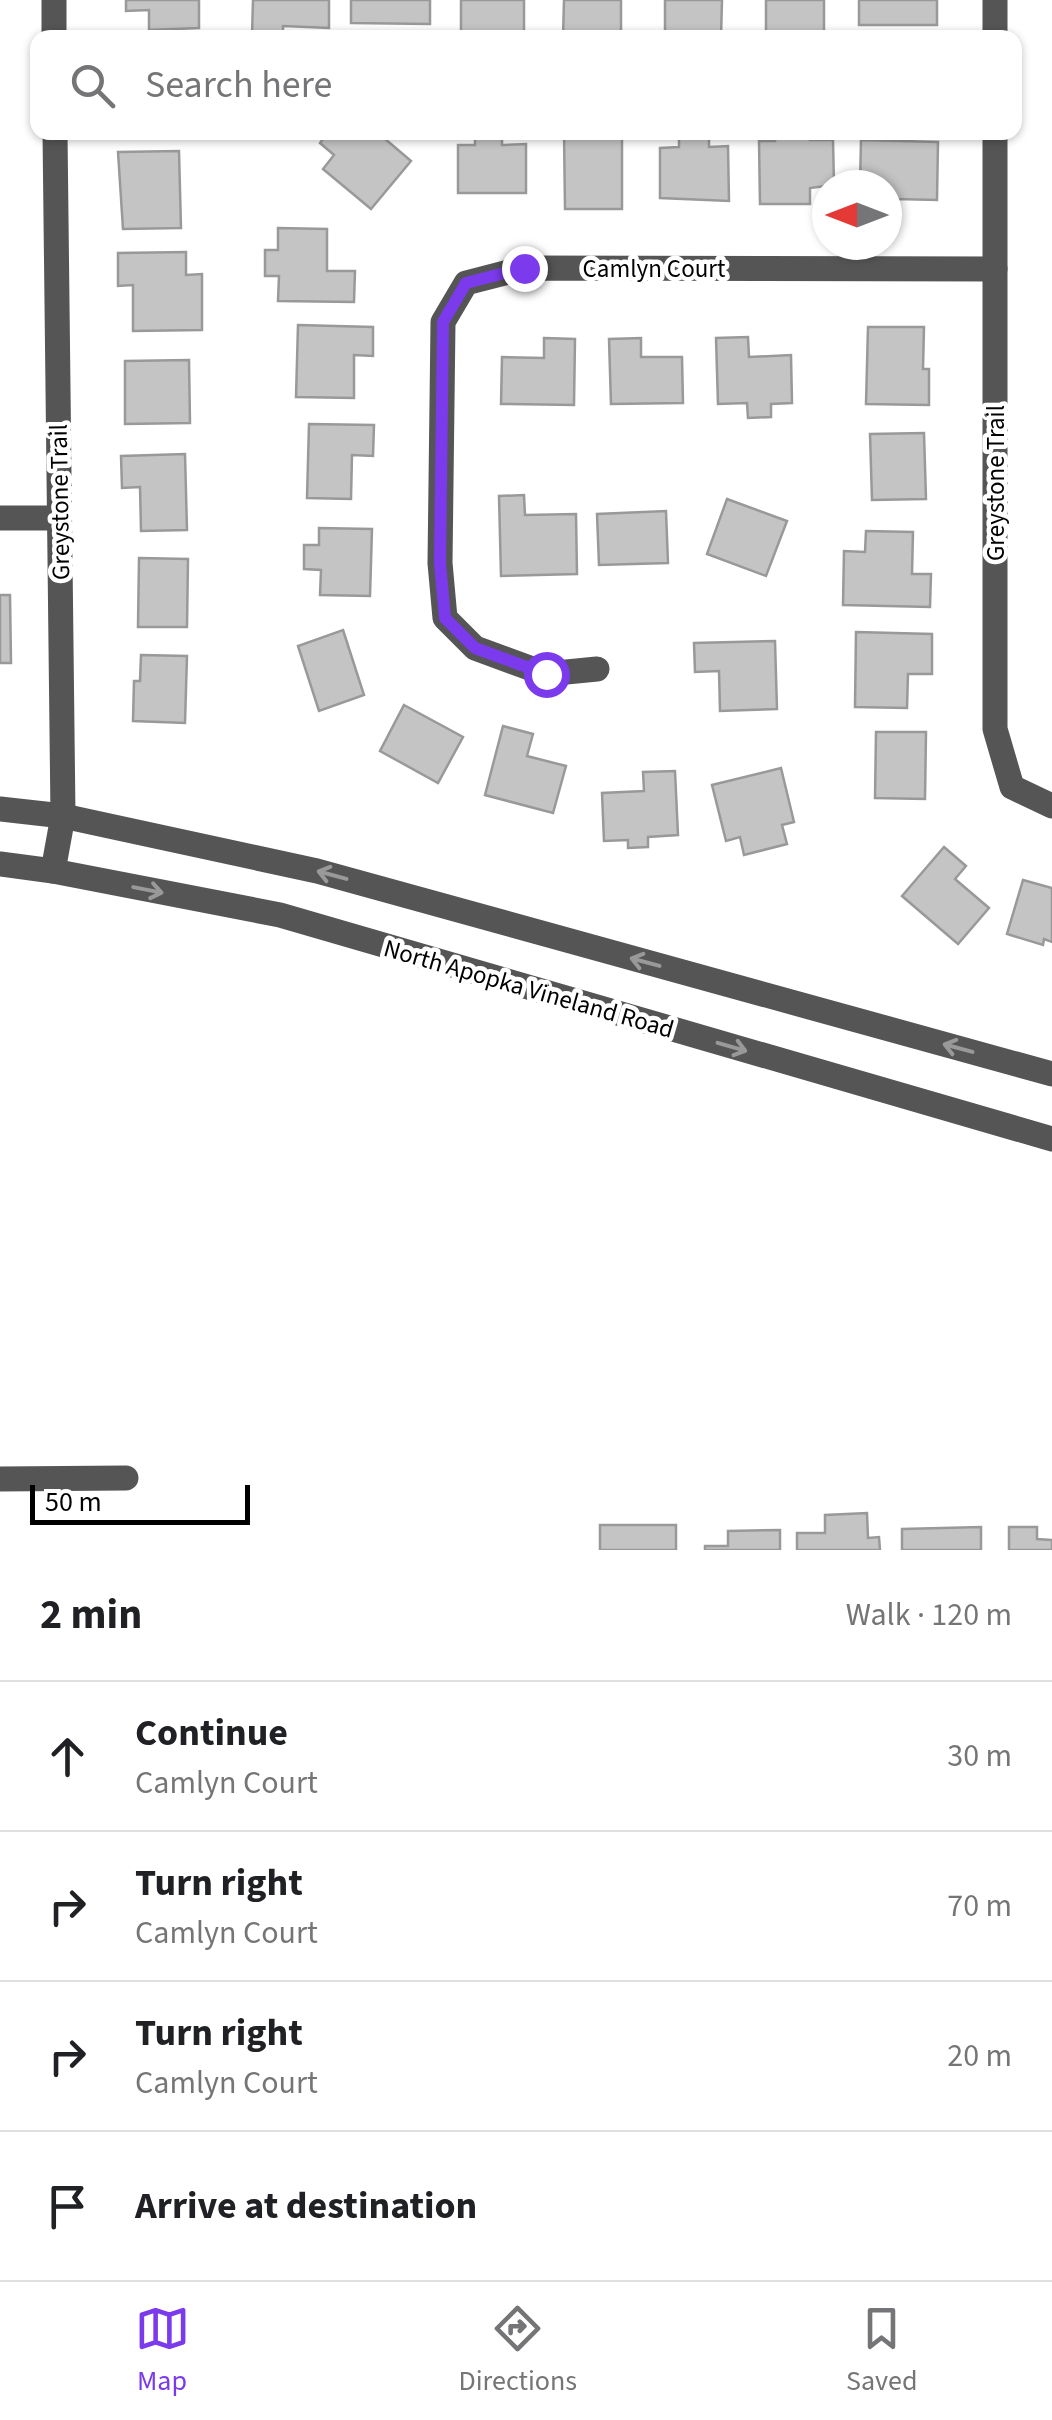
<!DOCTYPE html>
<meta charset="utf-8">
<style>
:root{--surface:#fff;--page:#f6f6f6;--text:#202124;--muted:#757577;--line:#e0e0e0;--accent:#7c3aed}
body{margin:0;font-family:"Source Sans 3",sans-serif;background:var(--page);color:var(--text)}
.compass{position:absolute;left:812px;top:170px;width:90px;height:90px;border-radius:50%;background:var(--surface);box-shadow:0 2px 8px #0004;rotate:270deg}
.scale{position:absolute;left:30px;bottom:25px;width:220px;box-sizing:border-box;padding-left:10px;border:5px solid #000;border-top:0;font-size:28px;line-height:35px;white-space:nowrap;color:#000;-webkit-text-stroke:8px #fff;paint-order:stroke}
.stop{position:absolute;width:30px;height:30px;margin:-22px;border:8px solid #7c3aed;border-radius:50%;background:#fff}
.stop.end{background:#7c3aed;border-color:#fff;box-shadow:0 2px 10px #0008}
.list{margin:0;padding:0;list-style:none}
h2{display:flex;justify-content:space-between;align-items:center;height:130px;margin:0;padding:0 40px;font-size:42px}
h2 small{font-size:32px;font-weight:400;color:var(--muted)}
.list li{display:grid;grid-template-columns:65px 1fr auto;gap:30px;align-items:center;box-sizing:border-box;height:150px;padding:0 40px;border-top:2px solid var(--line)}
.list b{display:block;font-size:38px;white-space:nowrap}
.list p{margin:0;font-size:32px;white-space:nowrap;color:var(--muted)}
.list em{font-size:32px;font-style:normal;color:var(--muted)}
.icon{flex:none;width:55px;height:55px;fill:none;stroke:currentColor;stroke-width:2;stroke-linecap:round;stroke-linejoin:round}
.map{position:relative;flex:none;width:1052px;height:1550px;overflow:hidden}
.search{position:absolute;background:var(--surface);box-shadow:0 2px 8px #0004;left:30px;right:30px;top:30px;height:110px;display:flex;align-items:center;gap:25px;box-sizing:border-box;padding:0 35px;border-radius:20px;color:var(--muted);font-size:38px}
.sheet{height:730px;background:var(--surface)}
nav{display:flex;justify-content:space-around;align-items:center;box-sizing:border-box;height:140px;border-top:2px solid var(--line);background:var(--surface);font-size:28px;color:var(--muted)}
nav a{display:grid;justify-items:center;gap:5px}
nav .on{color:var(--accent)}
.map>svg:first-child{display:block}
.building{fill:#c4c4c4;stroke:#999;stroke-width:2.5}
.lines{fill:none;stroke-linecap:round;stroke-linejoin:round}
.minor{stroke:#555;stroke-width:25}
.oneway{stroke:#999}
.route{stroke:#7c3aed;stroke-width:12}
.labels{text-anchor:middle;stroke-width:9;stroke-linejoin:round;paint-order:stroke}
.street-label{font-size:25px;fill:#000;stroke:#fff}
</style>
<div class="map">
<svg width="1052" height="1550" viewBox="0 0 1052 1550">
<rect width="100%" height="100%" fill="#fff"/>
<g class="building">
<path d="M126,0H199V28L149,30V10L126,11Z"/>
<path d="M253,0H329V28L283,26V36L252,35Z"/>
<path d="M351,0H430V24L351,23Z"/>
<path d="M461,0H524V31L461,32Z"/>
<path d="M564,0H621V38H563Z"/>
<path d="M665,0H722L721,38H665Z"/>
<rect x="766" y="0" width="58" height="38"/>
<rect x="859" y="0" width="78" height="25"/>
<path d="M328,132L350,135L377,132L411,161L371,209L323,169L334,155L320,143Z"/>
<path d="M475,132H502V145L526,144V193H458V145H475Z"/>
<path d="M564,132H622V209H565Z"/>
<path d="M774,132H810V140H833L834,185L810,188V204H760L759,141H775Z"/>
<path d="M679,133H709V147L728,146L729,201L660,198V148L679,147Z"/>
<path d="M861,140L938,142L937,200L895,199V206L887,205V185H860Z"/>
<path d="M179,151L181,228L123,229L118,152Z"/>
<path d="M278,228L327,229V271H355L354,302L278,301L279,276H265V250H278Z"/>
<path d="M186,252V275L202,274V330L133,331V285L118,286V253Z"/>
<path d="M298,325L373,327V356L354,355V398L296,397Z"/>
<path d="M868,327H924L923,369H929V405L866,404Z"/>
<path d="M748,337L749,357L791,355L792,403L771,404V417L748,418L747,403L718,404L716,338Z"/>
<path d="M544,338L575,339L574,405L501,404L502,357L544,358Z"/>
<path d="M641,338V357H682L683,403L611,404L609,339Z"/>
<path d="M189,360L190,423L125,424V361Z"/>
<path d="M309,424L374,425L373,456L352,455L351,499L307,498Z"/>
<path d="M924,433L926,499L872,500L870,434Z"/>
<path d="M185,454L187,530L141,531L140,487L122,488L121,456Z"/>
<path d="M524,495L525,515L576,514L577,574L501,576L499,496Z"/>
<path d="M727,499L787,521L766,576L707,554Z"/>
<path d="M666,511L668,563L599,565L597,514Z"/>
<path d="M319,528L372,529L370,596L320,595L321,570L304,569V545H319Z"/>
<path d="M866,531L913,532L912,574H931L930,607L843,605L844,551L865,552Z"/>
<path d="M139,558L188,559L187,627H138Z"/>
<path d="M0,595H10L11,663H0Z"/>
<path d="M343,630L364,695L319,711L298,646Z"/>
<path d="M856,632L932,634V674H908L907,708L855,707Z"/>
<path d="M775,641L777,709L720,711L719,671L695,672L694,643Z"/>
<path d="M141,655L187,656L185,723L133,721L134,681H140Z"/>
<path d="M404,705L463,737L438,783L380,751Z"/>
<path d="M503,726L533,734L527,756L566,766L553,813L485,795Z"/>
<path d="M876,732H926L925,799L875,798Z"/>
<path d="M781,768L794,822L782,825L787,844L744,855L740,837L726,841L712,785Z"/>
<path d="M675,771L678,835L648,837V847L628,848V840L604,841L602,793L644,791L643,772Z"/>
<path d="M944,847L966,866L955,879L989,908L958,944L902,896Z"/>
<path d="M1023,880L1052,888V942L1044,939L1043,945L1007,934Z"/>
<path d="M867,1513L868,1538L879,1537L880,1550H797V1533H825V1515Z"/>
<rect x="600" y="1525" width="76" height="25"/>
<path d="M981,1527V1550H902V1529Z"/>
<path d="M1009,1527H1037V1539L1052,1540V1550H1009Z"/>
<path d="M780,1530V1550H705V1546H728V1531Z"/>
</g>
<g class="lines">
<g class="minor">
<path d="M54,0V38"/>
<path d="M995,0V38"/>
<path d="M995,132V729L1012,787L1052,806"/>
<path d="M0,518H59"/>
<path d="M597,669L546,674L475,648L445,618L440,563L443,322L466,283L524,268L995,269"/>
<path d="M0,809L63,816L317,871L1052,1074"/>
<path d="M0,864L53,871L280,915L1052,1139"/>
<path d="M53,871L63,816L55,132"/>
<path d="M0,1479L126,1478"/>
</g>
</g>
<defs><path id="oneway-shaft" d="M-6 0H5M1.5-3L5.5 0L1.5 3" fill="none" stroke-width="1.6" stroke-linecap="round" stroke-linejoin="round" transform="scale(2.5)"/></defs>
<g class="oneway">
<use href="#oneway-shaft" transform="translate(332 875) rotate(-165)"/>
<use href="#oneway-shaft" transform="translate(148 890) rotate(11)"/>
<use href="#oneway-shaft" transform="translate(645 962) rotate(-165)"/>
<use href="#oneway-shaft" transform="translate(732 1047) rotate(16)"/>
<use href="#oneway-shaft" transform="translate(958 1048) rotate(-165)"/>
</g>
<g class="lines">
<path class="route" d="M524,268L466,283L443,322L440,563L445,618L475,648L546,674"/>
</g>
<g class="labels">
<g class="street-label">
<text x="654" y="277">Camlyn Court</text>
<text transform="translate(995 483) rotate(-90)" y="9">Greystone Trail</text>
<text transform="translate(59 502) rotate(-91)" y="9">Greystone Trail</text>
<text transform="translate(529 988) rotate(16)" y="9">North Apopka Vineland Road</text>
</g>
</g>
</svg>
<svg class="compass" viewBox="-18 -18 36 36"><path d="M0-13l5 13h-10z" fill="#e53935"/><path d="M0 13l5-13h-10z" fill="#757577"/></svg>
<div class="scale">50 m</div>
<div class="stop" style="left:546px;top:674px"></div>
<div class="stop end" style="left:524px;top:268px"></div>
<div class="search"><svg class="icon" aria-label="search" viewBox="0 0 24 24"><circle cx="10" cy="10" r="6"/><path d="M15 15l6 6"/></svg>Search here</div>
</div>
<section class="sheet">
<h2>2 min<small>Walk · 120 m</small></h2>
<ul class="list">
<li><svg class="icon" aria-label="ahead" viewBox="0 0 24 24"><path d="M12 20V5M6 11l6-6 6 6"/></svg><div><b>Continue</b><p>Camlyn Court</p></div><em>30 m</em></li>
<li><svg class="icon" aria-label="right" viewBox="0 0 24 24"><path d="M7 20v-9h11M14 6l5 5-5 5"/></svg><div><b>Turn right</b><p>Camlyn Court</p></div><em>70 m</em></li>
<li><svg class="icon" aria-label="right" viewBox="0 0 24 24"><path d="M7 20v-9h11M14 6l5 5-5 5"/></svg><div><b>Turn right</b><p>Camlyn Court</p></div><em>20 m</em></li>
<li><svg class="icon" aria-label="arrive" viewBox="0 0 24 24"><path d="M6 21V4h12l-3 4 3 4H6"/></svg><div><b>Arrive at destination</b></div></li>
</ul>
</section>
<nav>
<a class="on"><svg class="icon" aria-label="map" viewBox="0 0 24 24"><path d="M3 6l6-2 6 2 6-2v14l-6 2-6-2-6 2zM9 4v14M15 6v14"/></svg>Map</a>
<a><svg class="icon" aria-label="directions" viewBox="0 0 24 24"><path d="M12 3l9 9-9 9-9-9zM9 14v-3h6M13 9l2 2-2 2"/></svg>Directions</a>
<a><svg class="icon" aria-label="saved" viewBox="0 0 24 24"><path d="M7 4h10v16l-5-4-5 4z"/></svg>Saved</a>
</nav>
